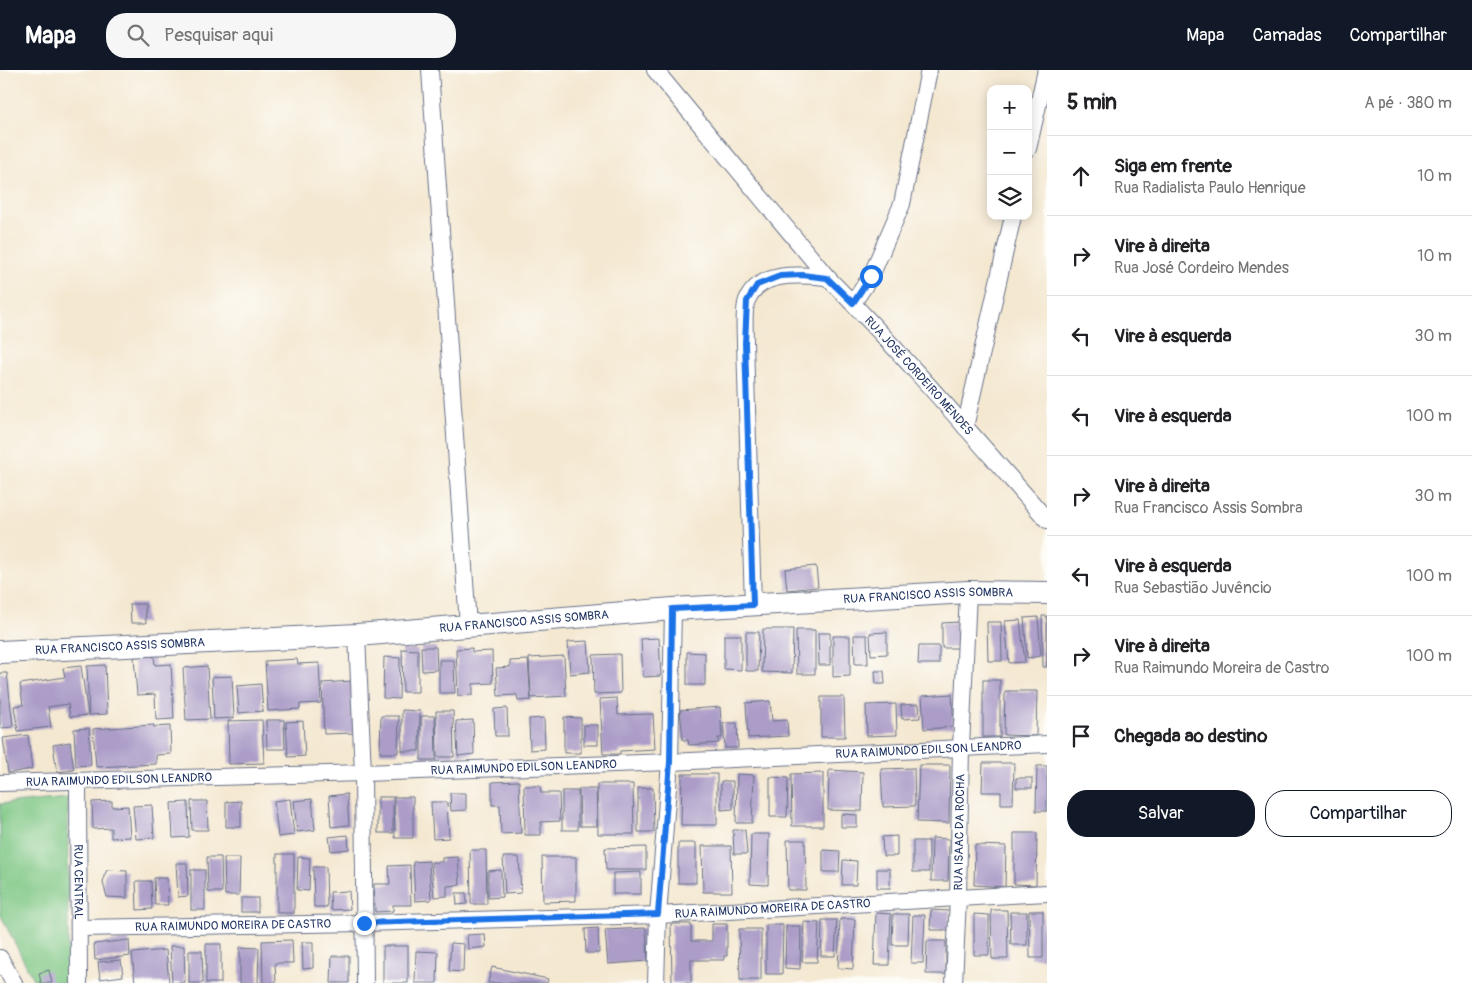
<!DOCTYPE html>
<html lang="pt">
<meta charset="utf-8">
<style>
:root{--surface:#fff;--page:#f6f6f6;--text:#202124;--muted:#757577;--line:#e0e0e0;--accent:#111827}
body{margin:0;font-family:Pangolin,sans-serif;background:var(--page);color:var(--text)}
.controls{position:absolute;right:15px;top:15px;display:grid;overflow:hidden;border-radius:10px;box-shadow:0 2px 12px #0003}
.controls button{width:45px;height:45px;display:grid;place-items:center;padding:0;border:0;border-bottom:1px solid var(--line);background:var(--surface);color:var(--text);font:25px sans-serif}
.stop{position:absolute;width:15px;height:15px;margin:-11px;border:4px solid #1a73e8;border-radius:50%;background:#fff}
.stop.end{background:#1a73e8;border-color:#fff;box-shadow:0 1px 5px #0008}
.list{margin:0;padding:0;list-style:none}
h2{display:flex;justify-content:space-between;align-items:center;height:65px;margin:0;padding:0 20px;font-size:21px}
h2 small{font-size:16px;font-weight:400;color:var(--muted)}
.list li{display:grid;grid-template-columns:32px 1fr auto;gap:15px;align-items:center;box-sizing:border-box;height:80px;padding:0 20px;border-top:1px solid var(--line)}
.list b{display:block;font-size:19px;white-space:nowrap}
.list p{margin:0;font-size:16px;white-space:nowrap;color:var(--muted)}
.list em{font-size:16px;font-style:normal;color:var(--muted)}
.actions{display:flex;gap:10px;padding:15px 20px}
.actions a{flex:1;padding:11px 0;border:1px solid var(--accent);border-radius:20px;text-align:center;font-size:18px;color:var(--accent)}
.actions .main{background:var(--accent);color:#fff}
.icon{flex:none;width:28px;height:28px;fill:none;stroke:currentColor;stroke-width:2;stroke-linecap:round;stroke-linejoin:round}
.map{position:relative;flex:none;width:1047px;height:913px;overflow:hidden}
header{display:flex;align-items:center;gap:30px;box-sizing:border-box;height:70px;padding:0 25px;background:var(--accent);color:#fff}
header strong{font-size:24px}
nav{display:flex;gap:28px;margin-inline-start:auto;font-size:18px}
.search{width:350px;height:45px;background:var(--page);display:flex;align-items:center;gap:12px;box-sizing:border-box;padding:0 18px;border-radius:20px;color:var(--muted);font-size:19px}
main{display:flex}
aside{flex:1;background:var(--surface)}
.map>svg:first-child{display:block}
.green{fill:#7dc683;stroke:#4c7a70}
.building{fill:#ab9cc8}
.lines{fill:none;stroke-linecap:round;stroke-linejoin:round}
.street-casing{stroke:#677086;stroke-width:18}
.secondary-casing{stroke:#677086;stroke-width:24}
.street{stroke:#fff;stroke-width:16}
.secondary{stroke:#fff;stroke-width:22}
.route{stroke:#1a73e8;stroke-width:6}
.labels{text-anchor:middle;stroke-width:4;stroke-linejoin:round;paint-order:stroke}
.street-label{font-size:12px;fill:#1b2f5e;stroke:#fdfcf7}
</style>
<header>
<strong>Mapa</strong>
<div class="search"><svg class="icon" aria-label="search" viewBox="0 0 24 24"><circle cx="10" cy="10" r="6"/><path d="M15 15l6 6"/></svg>Pesquisar aqui</div>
<nav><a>Mapa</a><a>Camadas</a><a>Compartilhar</a></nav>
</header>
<main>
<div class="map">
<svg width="1047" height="913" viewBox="0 0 1047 913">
<rect width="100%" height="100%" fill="#fdfcf7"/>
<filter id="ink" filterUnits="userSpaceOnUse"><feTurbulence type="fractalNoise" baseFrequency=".02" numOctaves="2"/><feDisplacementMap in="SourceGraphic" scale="10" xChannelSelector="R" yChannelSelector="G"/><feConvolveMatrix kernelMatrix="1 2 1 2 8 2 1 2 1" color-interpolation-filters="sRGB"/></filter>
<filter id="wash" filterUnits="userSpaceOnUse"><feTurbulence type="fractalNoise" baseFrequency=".0096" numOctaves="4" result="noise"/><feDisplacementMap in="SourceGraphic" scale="20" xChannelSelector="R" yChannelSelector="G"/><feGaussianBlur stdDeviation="1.12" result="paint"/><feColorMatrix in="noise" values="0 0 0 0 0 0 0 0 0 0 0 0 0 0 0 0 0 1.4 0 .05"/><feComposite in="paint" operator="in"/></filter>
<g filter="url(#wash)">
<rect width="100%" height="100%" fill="#f4e8d1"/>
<path class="green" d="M68,728V913H35L0,844V734Z"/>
<g id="blocks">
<g class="building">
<path d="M816,496L818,517L787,520L785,499Z"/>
<path d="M130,534H145L146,553H131Z"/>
<path d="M1042,546H1047V597H1043Z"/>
<path d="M1038,547L1041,586L1027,588L1024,548Z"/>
<path d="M1020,550L1025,592L1009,593L1005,551Z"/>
<path d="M959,552V578H942V553Z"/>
<path d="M987,552H1001L1002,591H988Z"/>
<path d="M763,559H793L792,603L762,602Z"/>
<path d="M796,560H815V604H797Z"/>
<path d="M746,562H759L758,601H746Z"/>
<path d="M887,562V584L871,585L870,563Z"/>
<path d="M818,563H830V595H819Z"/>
<path d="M724,565H741V600L724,599Z"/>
<path d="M854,565H867L868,594H855Z"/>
<path d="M833,566H850V606L833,607Z"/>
<path d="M659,568L661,606L643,607L641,569Z"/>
<path d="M588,571L590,602L570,604L568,572Z"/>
<path d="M919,576H939V594H918Z"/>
<path d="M421,577H436L437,600L422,601Z"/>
<path d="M472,578V582L492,581L493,613L473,614V625L458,626L456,579Z"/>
<path d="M402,579L418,580V622H403Z"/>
<path d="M687,582L705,583V615H687Z"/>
<path d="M620,584L621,623L594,624L593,585Z"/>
<path d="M154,586L155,595L171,594L174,649L156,650L155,624L137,625L134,587Z"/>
<path d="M564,586L566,626L531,628L529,588Z"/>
<path d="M384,587L400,588L399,629L383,628Z"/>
<path d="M297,589L298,594L319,593L321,633L300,634V639L268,641L265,591Z"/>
<path d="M439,590H454L455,623H439Z"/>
<path d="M528,590L531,630L518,631L517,625L498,626L496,598L510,597V591Z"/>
<path d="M105,595L107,644L89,645L87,596Z"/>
<path d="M81,596L88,645L70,647L68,634L48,637L51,657L18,661L14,636L23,635L20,614L65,607L63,598Z"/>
<path d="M207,596L210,649L186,650L183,598Z"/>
<path d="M875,601H884L885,614H876Z"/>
<path d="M0,603H7L13,657L0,658Z"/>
<path d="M232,606L234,648L214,649L212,607Z"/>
<rect x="983" y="610" width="17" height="57"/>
<path d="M352,611L355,663L324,664L322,613Z"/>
<path d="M261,614L263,641L239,643L237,616Z"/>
<path d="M1005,621H1037L1036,666L1004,665Z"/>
<path d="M952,624L954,657L924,659L922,626Z"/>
<path d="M821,627H844L845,667H821Z"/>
<path d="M617,628L618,645L653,644L655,679L620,681V684H603L600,629Z"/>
<path d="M770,631L772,651L787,650L788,666L748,668L746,633Z"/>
<path d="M896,634L897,665L867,666L866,635Z"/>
<path d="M919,634L920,648L902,649L901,635Z"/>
<path d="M720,637L722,668H718L719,673L689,675L688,670H683L680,640Z"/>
<path d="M507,638L508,666H495L494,639Z"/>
<path d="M402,640L420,641L419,681H402Z"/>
<path d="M436,641H453L454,687H437Z"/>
<path d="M381,646H399L398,683H380Z"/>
<path d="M421,646H435L436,690H421Z"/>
<path d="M564,647L581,648V683H564Z"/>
<path d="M544,648L545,679L530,680L529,649Z"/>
<path d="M262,650L264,693L229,694L228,651Z"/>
<path d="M266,650H284L285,679H267Z"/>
<path d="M473,650L474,684L458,686L456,651Z"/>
<path d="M303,651L305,686L288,687L286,652Z"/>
<path d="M723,653H737L738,678H725Z"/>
<path d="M154,655V657L170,656L171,684L156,685V694L96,697L93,659Z"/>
<rect x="584" y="655" width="14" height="20"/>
<path d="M89,658L91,695L76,696L74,659Z"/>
<path d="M28,665L32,699L8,703L3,668Z"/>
<path d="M70,672L74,700L57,702L53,675Z"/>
<path d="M983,693H1014L1013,734H1001V722H982Z"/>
<path d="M919,695H950L949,753L917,752Z"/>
<path d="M1037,696H1047V741H1036Z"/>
<path d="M914,698L915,736L883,737L881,699Z"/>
<path d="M829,700L863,702L862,741L828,740Z"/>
<path d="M823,703V756H792L791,704Z"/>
<path d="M682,704H717V755H681Z"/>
<path d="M737,704L754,705L752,753H736Z"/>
<path d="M770,707L788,708L787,747H770Z"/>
<rect x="1016" y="708" width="16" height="10"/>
<path d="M519,711L521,763L501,764L500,735H492V712Z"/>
<path d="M721,711H733V739L721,740Z"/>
<path d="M597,714H633L634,764H598Z"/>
<path d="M524,716H540L541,723H559L560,751L541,752V765H525Z"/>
<path d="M638,718H653L654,762H638Z"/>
<path d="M579,719H596L597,756H580Z"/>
<rect x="562" y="721" width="16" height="39"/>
<path d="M450,723H466V740L451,741Z"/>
<path d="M347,724L349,755L331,757L329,726Z"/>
<rect x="378" y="727" width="15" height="36"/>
<path d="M394,727H413V768H395Z"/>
<path d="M290,729L294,765L278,767L274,731Z"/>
<path d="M312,729L315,760L297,762L294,731Z"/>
<path d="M112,731V737L128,736L130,767L111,768V758L93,759L92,732Z"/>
<path d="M191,731H207L208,760H192Z"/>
<path d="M241,731V757H226V732Z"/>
<path d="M188,732L189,767L173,768L171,733Z"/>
<path d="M431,732H447L449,768L433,769Z"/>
<path d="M152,735L154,768L136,769L133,736Z"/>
<path d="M841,744L857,745V757H841Z"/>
<path d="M733,760H745L747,784H734Z"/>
<path d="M1014,763H1037L1036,815L1014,814Z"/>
<path d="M751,764H769L768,815L750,814Z"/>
<path d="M348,765L349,779L331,781L329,767Z"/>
<path d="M897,766V786H883L882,767Z"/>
<path d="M932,768L949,769L948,811H931Z"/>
<path d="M787,770H805L806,820H788Z"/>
<rect x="913" y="771" width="16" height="31"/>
<rect x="678" y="773" width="18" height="40"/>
<path d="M975,775L1006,776L1005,817L974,815Z"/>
<path d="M702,776H731L732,822H703Z"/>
<path d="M646,777V800H606L605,778Z"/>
<path d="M470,780H486L487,834H471Z"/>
<path d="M823,780L840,781L839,802H823Z"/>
<rect x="277" y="784" width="17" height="59"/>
<path d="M207,787H221L222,822H208Z"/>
<path d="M298,787L310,788L309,821L297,820Z"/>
<path d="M458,787L460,815L447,816V826L434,827L431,792H442V788Z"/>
<path d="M503,787H519L521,823L505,824Z"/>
<path d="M542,787H576V831L543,832Z"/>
<path d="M224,788H240L239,825H225Z"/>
<path d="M843,790L857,791L856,815H842Z"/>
<path d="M429,791L431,830L415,831L413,792Z"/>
<path d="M176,793H187L188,826L178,827Z"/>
<path d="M410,795L411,835H393V841L375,842L374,814H390L389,796Z"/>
<path d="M313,797H326L327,837H314Z"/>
<rect x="877" y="799" width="13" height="19"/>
<path d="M107,800L127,801V828L107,827L103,813L104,806Z"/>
<rect x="191" y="800" width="14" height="40"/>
<path d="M501,800L502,827L488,828V801Z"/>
<path d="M641,802V824H613V803Z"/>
<path d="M154,808H167L168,835H155Z"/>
<path d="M136,811H151L152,839L137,840Z"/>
<path d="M349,821L350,839L331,840L330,822Z"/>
<path d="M456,823H466L467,834L457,835Z"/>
<rect x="241" y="828" width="17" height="14"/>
<path d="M931,840L950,841L949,860H930Z"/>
<path d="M991,840H1007L1008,889H992Z"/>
<path d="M1029,841H1043V888H1030Z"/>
<path d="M1010,842H1027V875H1011Z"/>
<path d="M876,843L891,844L889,895H874Z"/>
<path d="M893,844H909L908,875H892Z"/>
<path d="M974,844L989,845V885H974Z"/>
<path d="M913,845H925L923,893H911Z"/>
<path d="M840,849H855L853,899L838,898Z"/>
<path d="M822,850H837L835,886H821Z"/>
<path d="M804,852L819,853L817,892H802Z"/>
<path d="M671,854H691V871H712V854H727V886H724V890H691V913H672Z"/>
<path d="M766,855H783L782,904H766Z"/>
<path d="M786,856H801L800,899L785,898Z"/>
<path d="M598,858L599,883H586L585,859Z"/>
<path d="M646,858L648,891L608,894L605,860Z"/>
<path d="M739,859H761V910H740Z"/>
<path d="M485,864L486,877L468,879L467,865Z"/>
<path d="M129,870L130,886L95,890L94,874Z"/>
<path d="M292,870L293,893H275L276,913H263L262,871Z"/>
<path d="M927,871H946V904H926Z"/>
<path d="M302,872H313V898L303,899Z"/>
<path d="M451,873L464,874L463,902L449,901Z"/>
<rect x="206" y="874" width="15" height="39"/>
<path d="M170,876H184L185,913H172Z"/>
<rect x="383" y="876" width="25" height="37"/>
<path d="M240,877L259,878L258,913H240Z"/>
<path d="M166,880L169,913H135L132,883Z"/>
<path d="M189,881H202L203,913H189Z"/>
<path d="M416,881L438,882L437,913H415Z"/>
<path d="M332,886H349V913H331Z"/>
<path d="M121,890L123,906L100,909L98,892Z"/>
<path d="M492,897L548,909L547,913H488Z"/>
<path d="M49,900L52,913H41L39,903Z"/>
</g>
</g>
</g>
<g filter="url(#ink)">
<use href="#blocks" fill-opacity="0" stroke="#677086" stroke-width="1"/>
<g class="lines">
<defs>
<g id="street">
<path d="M430,0L468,555"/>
<path id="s1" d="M655,0L827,207C904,285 975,368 1047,450"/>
<path d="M1028,79L1046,0"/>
<path d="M853,233L871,206L902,134L929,0"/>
<path d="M965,357L1013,146"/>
<path d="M753,535L745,273C745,261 743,240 747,230C760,200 801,205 827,207"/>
<path d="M357,565L363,703L365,913"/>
<path id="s2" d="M78,711L79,913"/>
<path id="s3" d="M0,713L363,703L670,692L1047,674"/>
<path id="s4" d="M79,858L364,853L658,845L1047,823"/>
<path d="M0,888L14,913"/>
<path d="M656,913L658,845L670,692L673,539"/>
<path id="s5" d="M954,913L958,828L961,678L968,522"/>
</g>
<g id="secondary">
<path id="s6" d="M0,582L357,565L673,539L968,522L1047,523"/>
</g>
</defs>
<use href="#street" class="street-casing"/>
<use href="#secondary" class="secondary-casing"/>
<use href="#street" class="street"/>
<use href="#secondary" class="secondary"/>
</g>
</g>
<g class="lines" filter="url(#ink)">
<path class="route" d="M364,853L658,844L670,692L672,539L753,535L745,273L747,231L757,215L780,206L802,205L827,208L853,233L871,206"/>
</g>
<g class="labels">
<g class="street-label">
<text dy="4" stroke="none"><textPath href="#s1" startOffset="404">RUA JOSÉ CORDEIRO MENDES</textPath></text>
<text dy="4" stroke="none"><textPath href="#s6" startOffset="930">RUA FRANCISCO ASSIS SOMBRA</textPath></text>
<text dy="4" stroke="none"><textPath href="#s6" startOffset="525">RUA FRANCISCO ASSIS SOMBRA</textPath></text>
<text dy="4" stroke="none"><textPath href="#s6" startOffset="120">RUA FRANCISCO ASSIS SOMBRA</textPath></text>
<text dy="4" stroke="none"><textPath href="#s3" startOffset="929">RUA RAIMUNDO EDILSON LEANDRO</textPath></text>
<text dy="4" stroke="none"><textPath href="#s3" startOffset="524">RUA RAIMUNDO EDILSON LEANDRO</textPath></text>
<text dy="4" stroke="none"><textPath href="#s3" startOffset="119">RUA RAIMUNDO EDILSON LEANDRO</textPath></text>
<text dy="4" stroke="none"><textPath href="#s5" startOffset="151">RUA ISAAC DA ROCHA</textPath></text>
<text dy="4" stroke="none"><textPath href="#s2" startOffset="101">RUA CENTRAL</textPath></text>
<text dy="4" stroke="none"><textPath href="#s4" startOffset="694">RUA RAIMUNDO MOREIRA DE CASTRO</textPath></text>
<text dy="4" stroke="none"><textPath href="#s4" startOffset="154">RUA RAIMUNDO MOREIRA DE CASTRO</textPath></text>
</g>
</g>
</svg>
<div class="controls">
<button>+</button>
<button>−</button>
<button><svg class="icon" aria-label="layers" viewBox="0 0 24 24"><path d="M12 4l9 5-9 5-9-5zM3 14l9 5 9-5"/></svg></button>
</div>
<div class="stop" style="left:871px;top:206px"></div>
<div class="stop end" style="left:364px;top:853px"></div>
</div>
<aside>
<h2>5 min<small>A pé · 380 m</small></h2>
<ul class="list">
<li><svg class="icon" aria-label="ahead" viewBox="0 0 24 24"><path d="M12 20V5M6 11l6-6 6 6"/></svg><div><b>Siga em frente</b><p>Rua Radialista Paulo Henrique</p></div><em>10 m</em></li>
<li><svg class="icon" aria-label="right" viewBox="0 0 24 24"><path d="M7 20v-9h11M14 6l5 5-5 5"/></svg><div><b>Vire à direita</b><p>Rua José Cordeiro Mendes</p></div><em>10 m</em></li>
<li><svg class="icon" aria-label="left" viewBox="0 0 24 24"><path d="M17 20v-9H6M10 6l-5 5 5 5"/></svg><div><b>Vire à esquerda</b></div><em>30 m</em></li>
<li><svg class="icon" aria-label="left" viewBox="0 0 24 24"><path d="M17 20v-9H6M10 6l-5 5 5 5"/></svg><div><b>Vire à esquerda</b></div><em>100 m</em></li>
<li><svg class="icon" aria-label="right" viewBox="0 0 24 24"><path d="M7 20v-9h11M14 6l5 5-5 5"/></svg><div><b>Vire à direita</b><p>Rua Francisco Assis Sombra</p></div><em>30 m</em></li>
<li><svg class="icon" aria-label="left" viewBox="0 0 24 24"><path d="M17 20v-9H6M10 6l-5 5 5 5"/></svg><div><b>Vire à esquerda</b><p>Rua Sebastião Juvêncio</p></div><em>100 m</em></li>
<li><svg class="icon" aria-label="right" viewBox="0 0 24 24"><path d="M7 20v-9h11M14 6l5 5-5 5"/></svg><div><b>Vire à direita</b><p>Rua Raimundo Moreira de Castro</p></div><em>100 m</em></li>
<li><svg class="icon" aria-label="arrive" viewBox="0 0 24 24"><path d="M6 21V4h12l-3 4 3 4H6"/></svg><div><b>Chegada ao destino</b></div></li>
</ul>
<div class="actions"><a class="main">Salvar</a><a>Compartilhar</a></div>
</aside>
</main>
